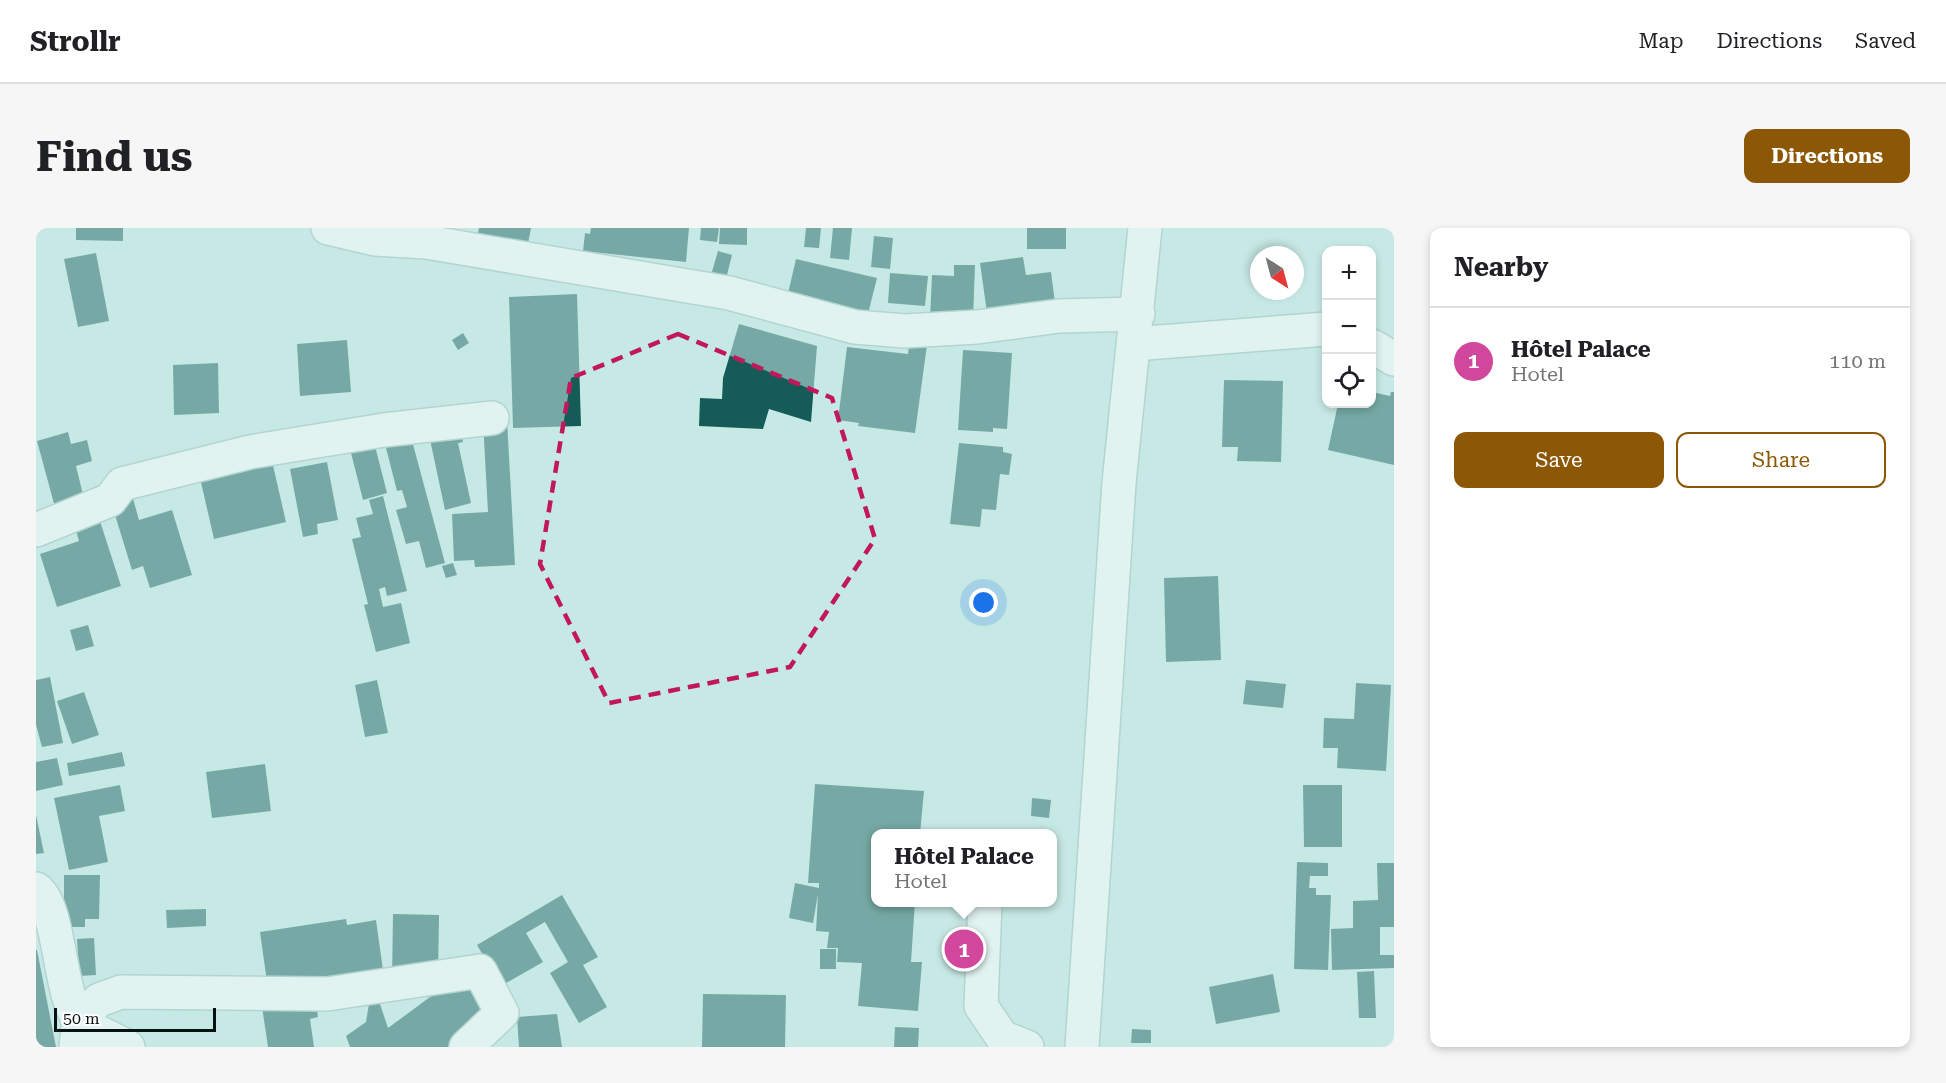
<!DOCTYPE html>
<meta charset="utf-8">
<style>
:root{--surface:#fff;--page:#f6f6f6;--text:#202124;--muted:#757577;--line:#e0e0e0;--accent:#8c5806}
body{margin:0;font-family:"Roboto Serif",serif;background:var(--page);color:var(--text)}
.controls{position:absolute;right:18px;top:18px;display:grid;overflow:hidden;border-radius:12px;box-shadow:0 3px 9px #0003}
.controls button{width:54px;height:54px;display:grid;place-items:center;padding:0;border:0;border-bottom:2px solid var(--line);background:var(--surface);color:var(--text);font:30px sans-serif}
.compass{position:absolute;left:1214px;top:18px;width:54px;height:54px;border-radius:50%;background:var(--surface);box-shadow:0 3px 9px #0003;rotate:144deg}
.scale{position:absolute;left:18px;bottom:15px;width:162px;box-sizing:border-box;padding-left:6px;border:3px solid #061211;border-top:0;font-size:16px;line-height:21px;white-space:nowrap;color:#061211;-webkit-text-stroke:4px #fff;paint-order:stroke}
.you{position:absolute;left:948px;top:375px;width:21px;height:21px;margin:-15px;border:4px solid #fff;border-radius:50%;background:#1a73e8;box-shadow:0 0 0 9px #1a73e833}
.badge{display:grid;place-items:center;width:39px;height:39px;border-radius:50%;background:var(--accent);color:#fff;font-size:20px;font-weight:700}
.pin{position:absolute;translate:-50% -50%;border:3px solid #fff;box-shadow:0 2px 6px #0006}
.popup{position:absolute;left:835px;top:601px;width:186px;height:78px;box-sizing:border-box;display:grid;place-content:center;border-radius:12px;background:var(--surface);filter:drop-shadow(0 2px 4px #0005);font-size:20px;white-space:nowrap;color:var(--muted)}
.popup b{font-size:22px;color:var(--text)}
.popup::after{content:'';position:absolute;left:50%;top:100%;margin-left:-12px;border:12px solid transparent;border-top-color:var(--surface)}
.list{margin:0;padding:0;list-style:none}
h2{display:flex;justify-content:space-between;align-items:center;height:78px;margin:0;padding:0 24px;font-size:26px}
h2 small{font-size:20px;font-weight:400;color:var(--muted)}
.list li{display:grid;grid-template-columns:39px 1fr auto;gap:18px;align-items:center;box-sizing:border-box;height:108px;padding:0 24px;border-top:2px solid var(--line)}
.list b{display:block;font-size:22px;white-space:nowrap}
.list p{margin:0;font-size:20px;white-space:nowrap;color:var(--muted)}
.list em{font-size:20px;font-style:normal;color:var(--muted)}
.actions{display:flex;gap:12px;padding:18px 24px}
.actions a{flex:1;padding:14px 0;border:2px solid var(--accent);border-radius:12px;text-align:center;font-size:21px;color:var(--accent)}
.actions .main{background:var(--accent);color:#fff}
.icon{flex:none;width:33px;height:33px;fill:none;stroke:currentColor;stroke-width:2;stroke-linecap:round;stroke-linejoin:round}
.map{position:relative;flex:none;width:1358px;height:819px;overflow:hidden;border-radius:12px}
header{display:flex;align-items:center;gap:36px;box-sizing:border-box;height:84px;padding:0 30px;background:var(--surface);border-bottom:2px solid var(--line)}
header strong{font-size:28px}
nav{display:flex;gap:33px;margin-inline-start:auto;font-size:21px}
.intro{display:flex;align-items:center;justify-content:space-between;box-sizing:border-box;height:144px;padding:0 36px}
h1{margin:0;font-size:42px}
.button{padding:15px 27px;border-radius:12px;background:var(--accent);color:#fff;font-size:21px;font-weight:700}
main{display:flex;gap:36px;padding:0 36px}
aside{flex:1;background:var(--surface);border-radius:12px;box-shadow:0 3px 9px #0003}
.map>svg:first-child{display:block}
.building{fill:#155c58}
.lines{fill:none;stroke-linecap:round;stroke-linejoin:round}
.minor-casing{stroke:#9bbcb9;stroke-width:36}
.major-casing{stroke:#9bbcb9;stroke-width:36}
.minor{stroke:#fff;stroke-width:33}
.major{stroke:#fff;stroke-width:33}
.marked{fill:none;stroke:#c2185b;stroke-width:4.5;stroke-dasharray:12 8;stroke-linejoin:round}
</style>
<header>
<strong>Strollr</strong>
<nav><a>Map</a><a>Directions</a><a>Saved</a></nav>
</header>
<div class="intro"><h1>Find us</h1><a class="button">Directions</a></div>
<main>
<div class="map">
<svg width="1358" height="819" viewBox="0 0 1358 819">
<rect width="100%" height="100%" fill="#c7e9e5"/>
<g class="building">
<path d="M40,0H87V13L40,12Z"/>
<path d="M443,0H495L490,26L440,15Z"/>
<path d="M555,0H653L650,34L547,23L549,5L554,6Z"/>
<path d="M665,0H683L681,14L664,12Z"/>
<path d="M684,0H711V17L683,16Z"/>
<path d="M770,0H785L783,20L768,19Z"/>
<path d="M797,0H816L813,32L794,30Z"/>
<rect x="991" y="0" width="39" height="21"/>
<path d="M838,8L857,10L854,41L835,39Z"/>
<path d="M682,23L696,27L690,51L675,47Z"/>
<path d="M60,25L73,93L42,99L28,31Z"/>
<path d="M987,29L990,47L1015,44L1020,82L952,92L944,35Z"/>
<path d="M760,31L841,50L830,94L750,74Z"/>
<path d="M918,37H939L937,92L894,91L896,47L918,48Z"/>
<path d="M854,45L892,48L889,78L852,75Z"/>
<path d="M541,66L545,198L477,200L473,69Z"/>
<path d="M703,96L781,118L775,194L733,181L727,201L663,198L664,170L686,171L687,150Z"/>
<path d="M427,105L433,115L422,122L416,112Z"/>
<path d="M311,112L315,164L264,168L261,116Z"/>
<path d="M873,115L891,117L879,205L822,198L823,195L802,192L811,119L872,126Z"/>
<path d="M927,122L976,125L971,201L957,200V204L922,202Z"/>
<path d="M182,135L183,185L138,187L137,137Z"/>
<path d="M1188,152L1247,153L1245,234L1201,233L1202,219H1186Z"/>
<path d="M1336,164L1354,168L1355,164H1358V237L1292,222L1302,176H1336Z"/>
<path d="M471,192L479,337L439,339L438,332L418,333L416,286L452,284L447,193Z"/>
<path d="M424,200L427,214L422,215L435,275L409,282L393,207Z"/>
<path d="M32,204L35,216L51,212L56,233L40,238L49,275L20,283L1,213Z"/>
<path d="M375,209L409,335L390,340L383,313L370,316L360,282L371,279L366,262L361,263L349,216Z"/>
<path d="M338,214L351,265L327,272L314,221Z"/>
<path d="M923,215L967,219V224L976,226L973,247L964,246L960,282L946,281L944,299L914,296Z"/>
<path d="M236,233L250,294L178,311L164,250Z"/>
<path d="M291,234L302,292L281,296L282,306L267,309L254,241Z"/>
<path d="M96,267L103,292L136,282L156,347L114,360L107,338L96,342L75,274Z"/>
<path d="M347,268L371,363L351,368L349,359L343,361L347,379L365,375L374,415L340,424L328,377L332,376L316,311L325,309L320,290L337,286L333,272Z"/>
<path d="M62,287L85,358L21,379L4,326L43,313L38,295Z"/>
<path d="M417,335L421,347L410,350L406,338Z"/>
<path d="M1182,348L1185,432L1130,434L1128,350Z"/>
<path d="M52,397L58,418L40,423L34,402Z"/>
<path d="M14,449L27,515L6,519L0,497V452Z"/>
<path d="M341,452L352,505L329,509L319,457Z"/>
<path d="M1210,452L1250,456L1247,480L1207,476Z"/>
<path d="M1320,455L1355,457L1350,543L1301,540L1302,520H1287L1288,490L1318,491Z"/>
<path d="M48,464L63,507L36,516L21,473Z"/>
<path d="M86,524L89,538L33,548L31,535Z"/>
<path d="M21,530L27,557L0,563V534Z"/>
<path d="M229,536L235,583L176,590L170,544Z"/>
<path d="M779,556L888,563L884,606H840V674H879L875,734H886L882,783L822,778L826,735L801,734L802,720H791L793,704L780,703L782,666L777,695L753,690L759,655L783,660V655H772Z"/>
<path d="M84,557L89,583L63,588L72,634L33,642L18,570Z"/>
<path d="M1267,557H1306V619H1268Z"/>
<path d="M996,570L1015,572L1013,590L995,588Z"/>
<path d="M0,587L8,625L0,626Z"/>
<path d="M1261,634L1292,635V648H1274L1273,660H1280V667H1295L1292,742L1258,741Z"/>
<path d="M1341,635H1358V699H1344V727H1358V740L1296,742L1295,701L1317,700V673L1342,672Z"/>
<path d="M28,647H64L63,691H49V699H28Z"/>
<path d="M526,667L562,729L547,737L571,779L543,795L514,745L532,734L509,694L490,705L507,734L465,758L441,717Z"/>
<path d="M170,681V698L131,700L130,682Z"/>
<path d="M357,686L403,687L402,751H356Z"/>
<path d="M310,691L311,697L340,692L347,742L268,759L267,749L231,754L224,704Z"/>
<path d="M58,710L60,747L43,748L41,711Z"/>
<rect x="784" y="721" width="16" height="20"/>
<path d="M0,722H1L20,819H0Z"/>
<path d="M1338,743L1340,790H1323L1321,744Z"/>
<path d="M1237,746L1244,784L1180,796L1173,759Z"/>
<path d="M442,753L446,767L444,781L452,793L421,819H314L310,808L330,794L333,776L343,773L352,800L394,769Z"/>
<path d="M279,764L282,789L274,791L278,819H232L225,772Z"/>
<path d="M667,766L750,767L749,819H666Z"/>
<path d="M521,786L526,819H483L481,789Z"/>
<path d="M859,799L883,800L882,819H858Z"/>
<path d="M1096,801L1115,802V815H1095Z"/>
</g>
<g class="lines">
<defs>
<g id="minor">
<path d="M292,0L339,11L390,14L693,65L819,99L869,103L941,99L1023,88L1102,86"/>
<path d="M1098,116L1290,101"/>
<path d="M1336,118L1358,131"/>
<path d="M0,302L74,272L86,256L214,224L348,202L456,190"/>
<path d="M0,661C25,678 23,772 44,792C56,803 78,811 92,819"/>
<path d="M949,674L945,778L966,809L991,819"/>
<path d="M40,819L43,791L63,772L85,764L291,766L444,743L466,785L430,819"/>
</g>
<path id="major" d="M1046,819L1083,255L1109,0"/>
</defs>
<use href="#minor" class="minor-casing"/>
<use href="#major" class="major-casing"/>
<use href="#minor" class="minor"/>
<use href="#major" class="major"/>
</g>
<path d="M0 0H1358V819H0ZM642,106L796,170L839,311L754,439L573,475L504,336L535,150Z" fill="#c7e9e5" fill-opacity=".55" fill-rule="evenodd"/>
<path class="marked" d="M642,106L796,170L839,311L754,439L573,475L504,336L535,150Z"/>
</svg>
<div class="controls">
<button>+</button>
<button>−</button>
<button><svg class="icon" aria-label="locate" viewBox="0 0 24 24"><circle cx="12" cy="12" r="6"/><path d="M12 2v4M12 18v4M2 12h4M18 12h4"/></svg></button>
</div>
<svg class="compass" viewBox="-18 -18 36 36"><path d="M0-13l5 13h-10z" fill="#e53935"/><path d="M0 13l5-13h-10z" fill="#757577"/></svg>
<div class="scale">50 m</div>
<div class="you"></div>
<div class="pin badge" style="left:928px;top:721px;background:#d1479c">1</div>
<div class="popup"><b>Hôtel Palace</b>Hotel</div>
</div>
<aside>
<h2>Nearby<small></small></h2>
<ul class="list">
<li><span class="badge" style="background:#d1479c">1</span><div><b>Hôtel Palace</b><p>Hotel</p></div><em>110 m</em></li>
</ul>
<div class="actions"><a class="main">Save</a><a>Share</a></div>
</aside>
</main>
